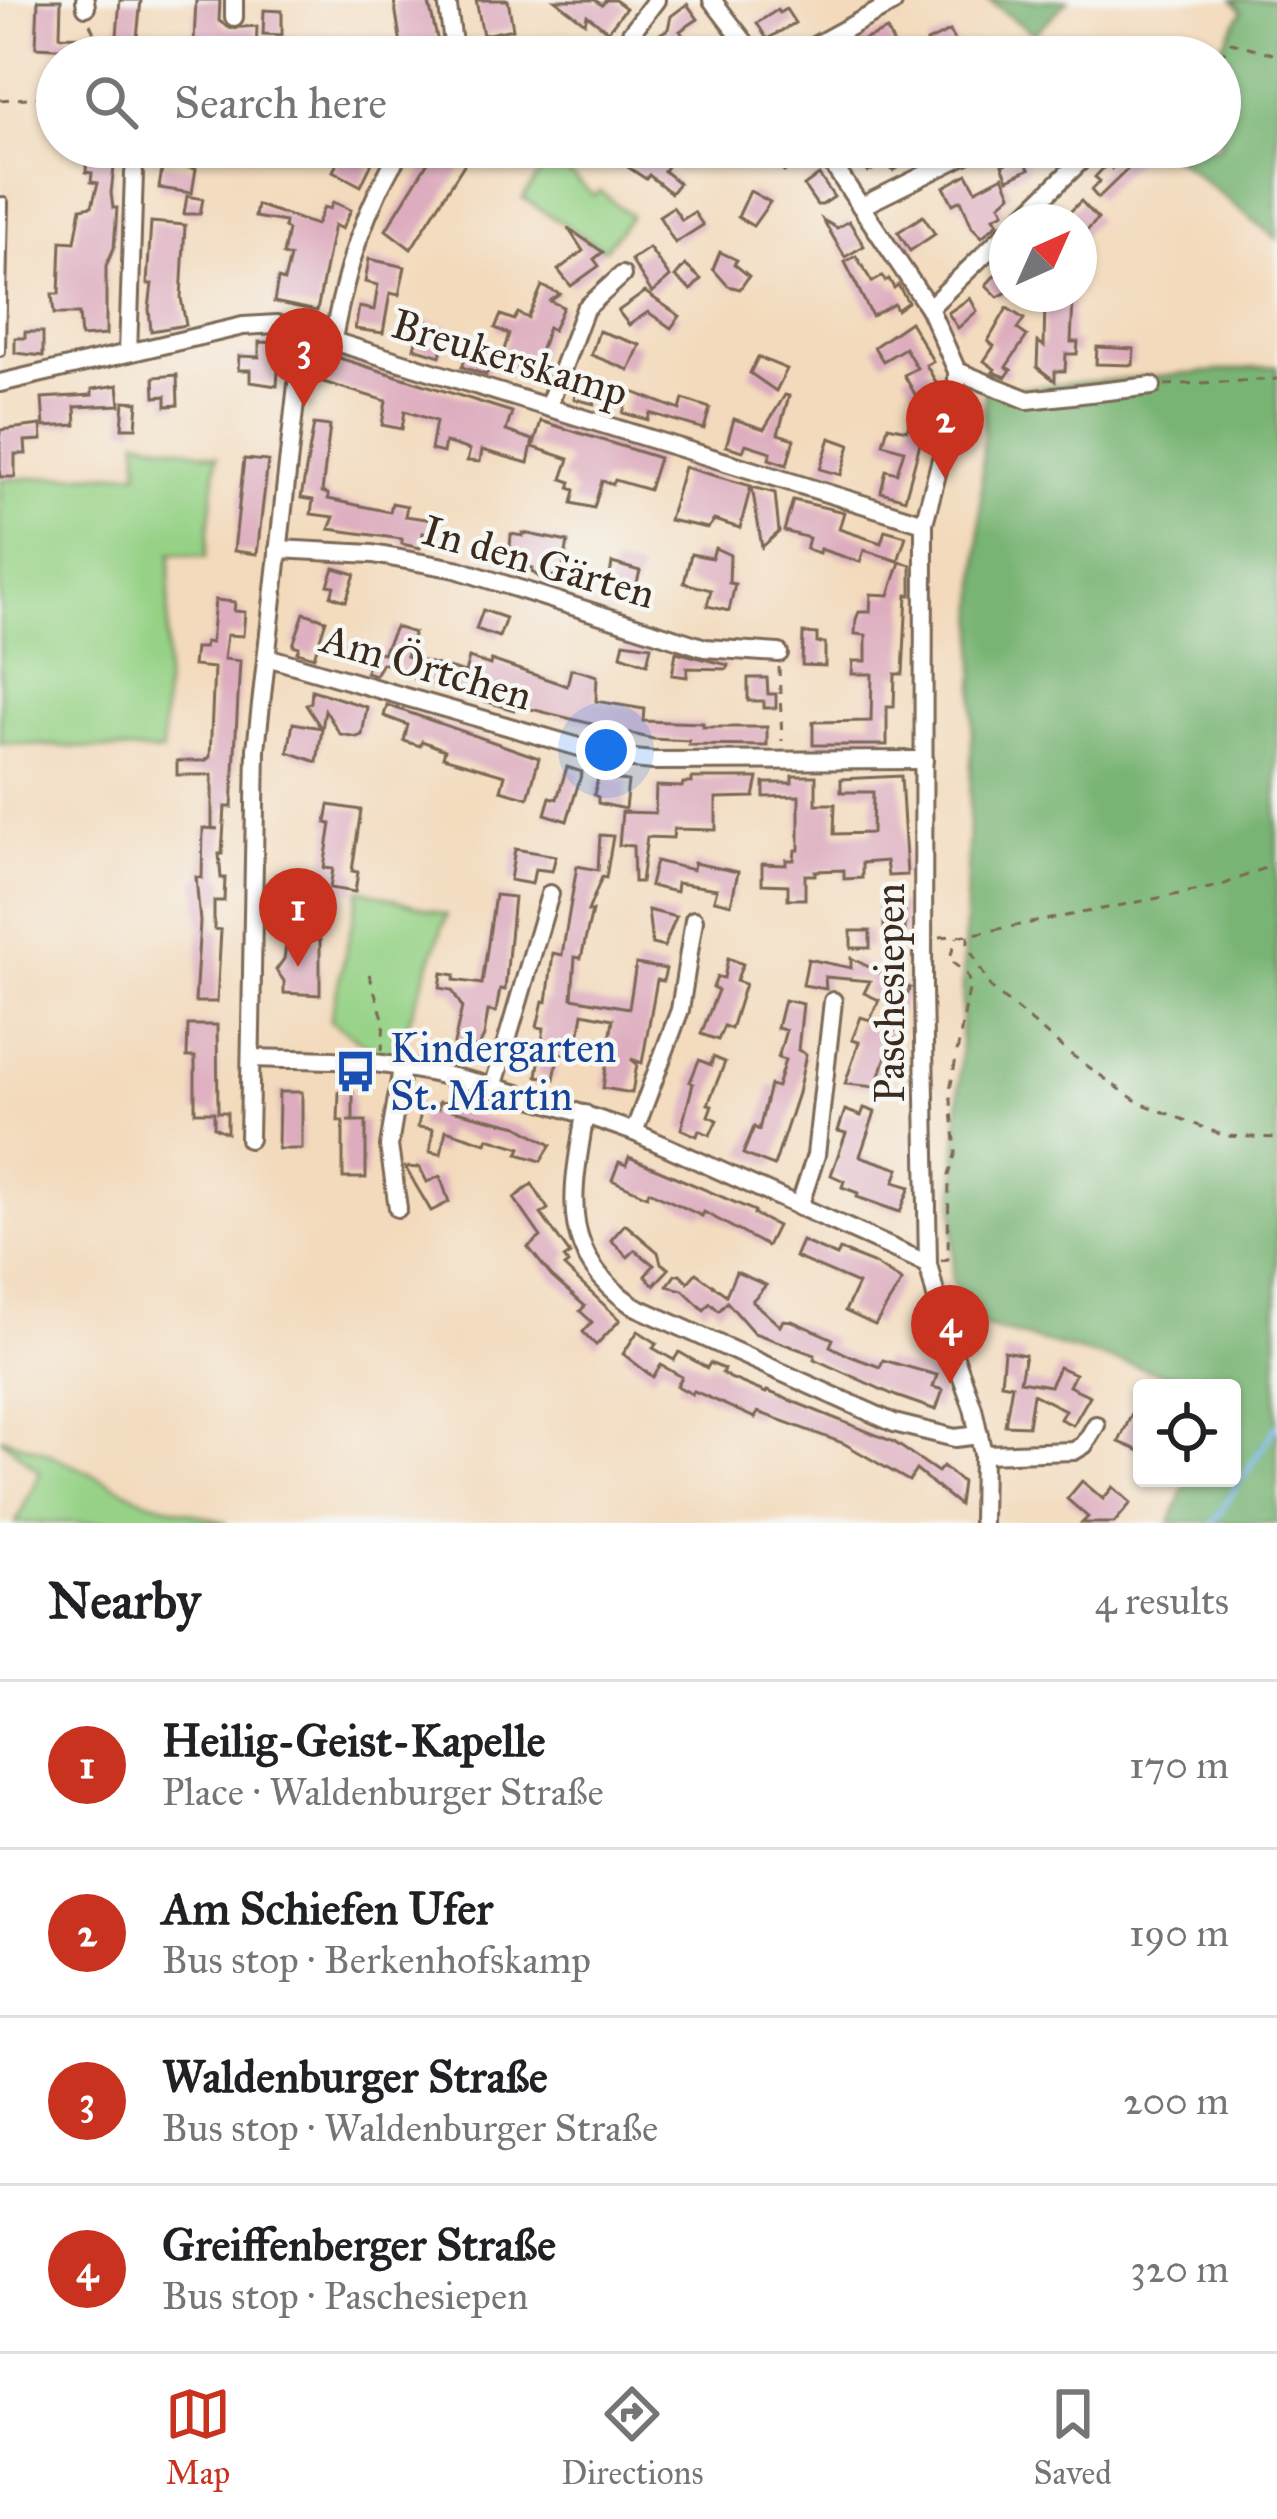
<!DOCTYPE html>
<meta charset="utf-8">
<style>
:root{--surface:#fff;--page:#f6f6f6;--text:#202124;--muted:#757577;--line:#e0e0e0;--accent:#c8321e}
body{margin:0;font-family:"IM FELL Great Primer",serif;background:var(--page);color:var(--text)}
.controls{position:absolute;right:36px;bottom:36px;display:grid;overflow:hidden;border-radius:12px;box-shadow:0 3px 9px #0004}
.controls button{width:108px;height:108px;display:grid;place-items:center;padding:0;border:0;border-bottom:3px solid var(--line);background:var(--surface);color:var(--text);font:60px sans-serif}
.compass{position:absolute;left:989px;top:204px;width:108px;height:108px;border-radius:50%;background:var(--surface);box-shadow:0 3px 9px #0004;rotate:45deg}
.you{position:absolute;left:606px;top:750px;width:42px;height:42px;margin:-30px;border:9px solid #fff;border-radius:50%;background:#1a73e8;box-shadow:0 0 0 18px #1a73e833}
.badge{display:grid;place-items:center;width:78px;height:78px;border-radius:50%;background:var(--accent);color:#fff;font-size:39px;font-weight:700}
.pin{position:absolute;translate:-50% -99px;filter:drop-shadow(0 3px 6px #0008)}
.pin::after{content:'';position:absolute;top:63px;width:42px;height:36px;background:inherit;clip-path:polygon(0 0,100% 0,50% 100%)}
.list{margin:0;padding:0;list-style:none}
h2{display:flex;justify-content:space-between;align-items:center;height:156px;margin:0;padding:0 48px;font-size:51px}
h2 small{font-size:39px;font-weight:400;color:var(--muted)}
.list li{display:grid;grid-template-columns:78px 1fr auto;gap:36px;align-items:center;box-sizing:border-box;height:168px;padding:0 48px;border-top:3px solid var(--line)}
.list b{display:block;font-size:45px;white-space:nowrap}
.list p{margin:0;font-size:39px;white-space:nowrap;color:var(--muted)}
.list em{font-size:39px;font-style:normal;color:var(--muted)}
.icon{flex:none;width:66px;height:66px;fill:none;stroke:currentColor;stroke-width:2;stroke-linecap:round;stroke-linejoin:round}
.map{position:relative;flex:none;width:1277px;height:1523px;overflow:hidden}
.search{position:absolute;background:var(--surface);box-shadow:0 3px 9px #0004;left:36px;right:36px;top:36px;height:132px;display:flex;align-items:center;gap:30px;box-sizing:border-box;padding:0 42px;border-radius:66px;color:var(--muted);font-size:45px}
.sheet{height:828px;background:var(--surface)}
nav{display:flex;justify-content:space-around;align-items:center;box-sizing:border-box;height:168px;border-top:3px solid var(--line);background:var(--surface);font-size:33px;color:var(--muted)}
nav a{display:grid;justify-items:center;gap:6px}
nav .on{color:var(--accent)}
.map>svg:first-child{display:block}
.green{fill:#96d286;stroke:#687e52;stroke-width:3}
.forest{fill:#78b473;stroke:#5a6f48;stroke-width:3}
.lines{fill:none;stroke-linecap:round;stroke-linejoin:round}
.stream{stroke:#7eb9f0;stroke-width:4.5}
.building{fill:#ddacbe}
.lane-casing{stroke:#7b6855;stroke-width:14}
.street-casing{stroke:#7b6855;stroke-width:22}
.path{stroke:#7b6855;stroke-width:3;stroke-dasharray:9 9;stroke-linecap:butt}
.lane{stroke:#fff;stroke-width:8}
.street{stroke:#fff;stroke-width:16}
.labels{text-anchor:middle;stroke-width:9;stroke-linejoin:round;paint-order:stroke}
.street-label{font-size:42px;fill:#3b2a1e;stroke:#f6f6f2}
.transit-label{font-size:42px;fill:#164399;stroke:#f6f6f2;text-anchor:start}
</style>
<div class="map">
<svg width="1277" height="1523" viewBox="0 0 1277 1523">
<rect width="100%" height="100%" fill="#f6f6f2"/>
<filter id="ink" filterUnits="userSpaceOnUse"><feTurbulence type="fractalNoise" baseFrequency=".00833" numOctaves="2"/><feDisplacementMap in="SourceGraphic" scale="24" xChannelSelector="R" yChannelSelector="G"/><feConvolveMatrix kernelMatrix="1 2 1 2 8 2 1 2 1" color-interpolation-filters="sRGB"/></filter>
<filter id="wash" filterUnits="userSpaceOnUse"><feTurbulence type="fractalNoise" baseFrequency=".004" numOctaves="4" result="noise"/><feDisplacementMap in="SourceGraphic" scale="48" xChannelSelector="R" yChannelSelector="G"/><feGaussianBlur stdDeviation="2.7" result="paint"/><feColorMatrix in="noise" values="0 0 0 0 0 0 0 0 0 0 0 0 0 0 0 0 0 1.4 0 .05"/><feComposite in="paint" operator="in"/></filter>
<g filter="url(#wash)">
<rect width="100%" height="100%" fill="#f3dabc"/>
<g class="green">
<path d="M551,157L594,196L600,191L631,216L604,250L523,198Z"/>
<path d="M138,439L217,456L206,557L171,553L162,752L0,743V480L138,472Z"/>
<path d="M360,889L447,915L407,1026L403,1055L376,1052L330,1020Z"/>
<path d="M0,1437L43,1451L148,1501L227,1523H16L40,1472Z"/>
</g>
<g class="forest">
<path d="M988,0H1068L1034,34Z"/>
<path d="M1233,0H1277V239L1161,147H1220V57H1215L1242,12Z"/>
<path d="M1277,366V1523H1170L1188,1478H1232V1388H1218L975,1324L952,1280L985,391Z"/>
</g>
<g class="lines">
<path class="stream" d="M1213,1523L1277,1425"/>
</g>
<g id="blocks">
<g class="building">
<path d="M38,0H61L60,36L93,37V50L36,47Z"/>
<path d="M120,0H141L137,38L117,36Z"/>
<path d="M196,0H220L219,21L229,28L257,26L256,54L223,57L224,49L204,48V43L194,42Z"/>
<path d="M394,0H428L438,42L430,44L441,46L442,53L403,57Z"/>
<path d="M476,0H508L513,29L483,35Z"/>
<path d="M555,0H595L602,5L606,0H615L626,8L608,31L587,15L585,23Z"/>
<path d="M687,4L698,19L680,31L689,44L674,54L660,34L668,29L671,16Z"/>
<path d="M786,9L795,23L767,39L757,23L777,10L779,13Z"/>
<path d="M264,10L282,11V35L263,34Z"/>
<path d="M887,30L895,47L883,53L872,57H823Z"/>
<path d="M950,31L962,57H934L927,42Z"/>
<path d="M437,147H475L411,249L386,230Z"/>
<path d="M562,147H605L599,162Z"/>
<path d="M766,147H791L800,160L784,172Z"/>
<path d="M851,147H931L893,171L887,163L868,172Z"/>
<path d="M344,149L372,163L361,186L333,171Z"/>
<path d="M640,150L655,161L662,150L673,157L664,171L679,183L671,193L649,175L646,179L628,167Z"/>
<path d="M1126,153L1135,162L1098,198L1091,190L1100,181L1095,177L1111,160L1112,168Z"/>
<path d="M1023,156L1029,169L1008,179L1002,165Z"/>
<path d="M87,157L115,159L111,193L113,208H117L114,248L106,266V335L81,337L79,314H54L52,294H59L61,241L75,242L81,208L92,206L98,183L91,182L92,173L86,172Z"/>
<path d="M163,163L196,169L192,193L159,188Z"/>
<path d="M967,174L976,190L1003,176L1011,194L1000,204L1004,212L994,217L998,223L982,237L972,227L961,200L953,204L944,187Z"/>
<path d="M819,175L834,197L822,205H817L804,186Z"/>
<path d="M750,191L770,202L753,226L738,217Z"/>
<path d="M187,196L203,199L200,214H184Z"/>
<path d="M1081,201L1098,219L1079,239V222H1060Z"/>
<path d="M333,202L351,210L342,229L334,225L317,311L274,302L278,279L284,281L290,257L283,255L288,230L284,228L285,222L255,217L257,205L316,225L324,207L330,209Z"/>
<path d="M673,207L682,220L694,212L703,225L675,243L659,216Z"/>
<path d="M923,216L935,234L910,251L898,232Z"/>
<path d="M823,220L837,228L849,221L864,246L845,257Z"/>
<path d="M151,222L185,225L181,298L186,325L151,331L149,309L152,284H147Z"/>
<path d="M568,228L603,252L594,259L599,266L571,286L558,270L583,251Z"/>
<path d="M649,248L670,277L652,293L631,260Z"/>
<path d="M720,252L737,260L734,264L749,276L740,289L728,286L713,269Z"/>
<path d="M856,256L872,282L882,276L885,281L889,279L894,288L898,285L908,302L897,310L894,304L872,316L845,262Z"/>
<path d="M369,259L405,267L399,295L390,293L383,333L355,329L359,307L374,310L378,285L365,282Z"/>
<path d="M685,265L701,279L691,290L675,277Z"/>
<path d="M996,274L1007,285V292L998,297L986,285Z"/>
<path d="M542,286L560,294L550,301L563,307L553,330L548,327L530,383L498,369L509,334L495,328L501,315L514,320L518,313L528,318Z"/>
<path d="M645,292L680,316L671,328L648,312L629,325L618,311Z"/>
<path d="M970,298L977,311L958,328L948,313Z"/>
<path d="M1045,300L1073,301L1071,342H1078L1077,354H1066L1065,371H1055V381L1037,367L1038,342L1044,346Z"/>
<path d="M1007,308L1024,319L1017,329L1027,336L1006,367L1011,370L1006,377L993,372L995,369L984,361L994,346L988,341Z"/>
<path d="M422,320L449,328L440,356L414,348Z"/>
<path d="M910,322L933,361L926,365L937,384L916,396L904,375L917,368L905,348L883,361L874,347Z"/>
<path d="M599,331L640,345L629,370L591,355Z"/>
<path d="M25,332H43V356L15,353V338H25Z"/>
<path d="M259,342L280,343L277,386L250,382V370H238L239,356L259,357Z"/>
<path d="M1097,347L1134,349L1133,365L1096,364Z"/>
<path d="M469,349L492,357L486,375L462,367Z"/>
<path d="M320,352L512,412L506,431L533,440L528,463L482,450L480,462L467,461L470,450L445,442L443,453L431,450L436,421L405,411L402,429L382,425L386,401L313,379Z"/>
<path d="M758,357L787,369L776,391L750,373Z"/>
<path d="M177,375L178,405L166,406V396L155,397L154,377Z"/>
<path d="M580,377L600,382L594,404L574,399Z"/>
<path d="M118,385L120,405L75,407L76,425L44,427L42,398L92,395V389Z"/>
<path d="M630,391L680,410L683,399L710,408L704,429L650,413L648,420L623,413Z"/>
<path d="M785,395L789,396L778,434L794,439L787,465L769,459L771,452L746,444L743,451L726,446L734,419L764,429Z"/>
<path d="M124,401L138,402L136,428H122Z"/>
<path d="M915,405L929,410L905,499L881,492L886,470L897,473L904,450L883,444L888,426L907,430Z"/>
<path d="M541,421L659,458L649,490L615,480L613,484L602,481L594,508L572,503L575,490L569,488L571,482L562,479L569,459L533,447Z"/>
<path d="M314,424L330,426L322,492L328,494V499L390,512L392,503L407,506L405,516L433,520L430,534L423,533L420,548L402,544V539L329,529L334,517L311,514L313,500L301,498Z"/>
<path d="M41,425L42,440L25,441L26,454H15V477H0V430Z"/>
<path d="M830,438L850,445L841,475L820,469Z"/>
<path d="M244,459L268,461L257,554L234,551Z"/>
<path d="M684,467L751,486L740,528L714,520L708,528L669,520Z"/>
<path d="M752,487L775,493L779,532L762,547Z"/>
<path d="M793,500L844,512L839,529L881,543L885,530L906,536L898,561L864,550L860,562L820,549L819,553L806,549L809,538L784,531Z"/>
<path d="M523,533L568,542L562,574L542,579L532,572L533,568L509,562L511,534L523,536Z"/>
<path d="M715,548L730,555L729,583L735,584L729,611L707,606L711,590L684,583L691,554L712,558Z"/>
<path d="M900,562L911,565V595H907L903,674H895L894,707H887V745H813V722L871,721L872,674H852L853,661H866V635L855,634L856,619L859,612H870L871,594L889,595Z"/>
<path d="M612,563L640,571L635,590L630,589L628,598L607,595Z"/>
<path d="M334,568L355,574L346,601L331,596L334,586L328,585Z"/>
<path d="M215,600L235,602L234,611L245,612L243,636L227,635L224,659L240,661L232,807H225L222,854H219L221,878H225L224,901H214V929L221,930L217,1002H195L200,922L196,877L202,878L203,828L218,829L212,828V775H177V761H205L210,757L214,668L193,666L195,648H204L205,642L211,643Z"/>
<path d="M483,610L506,618L499,637L476,629Z"/>
<path d="M304,613L326,620L314,657L297,652L299,647L293,645Z"/>
<path d="M395,627L414,633L406,656L465,673L469,658L490,665L491,660L567,686L571,669L581,671L597,676L596,701L644,709L643,721L703,723V727H767V746L689,745V741L653,739L515,705L514,710L414,679L416,673L382,663L375,675L366,672L368,664L362,662L366,649L383,653Z"/>
<path d="M803,633L817,634V643H825V666L802,665Z"/>
<path d="M624,642L651,646L647,664L621,655Z"/>
<path d="M676,652L728,665L727,669L687,668V677L672,675Z"/>
<path d="M748,678H767L768,694H776V708H763V701H748Z"/>
<path d="M312,690L367,707L362,735L357,737L340,734L325,710L317,762L288,752L293,723L321,728L306,705L311,702Z"/>
<path d="M387,705L539,758L528,798L501,790L505,775L443,757L445,750L422,741L420,746L404,741L408,725L384,716Z"/>
<path d="M567,767L582,772L567,821L545,814L550,797L557,799Z"/>
<path d="M792,776H816V804H835L834,834L872,833L873,792H841V779L901,776L907,875L888,876L886,861L862,863V878L844,879V870L815,871V875H805V899H788V885L762,884V864L786,865V860H794L795,850H799V796L764,797V783H792Z"/>
<path d="M598,778L628,781L625,809L598,803V797L594,795Z"/>
<path d="M692,778H758L754,797L716,798V830L674,829L673,838L647,837L641,882H634L633,846L619,845L622,812L655,813L656,786L682,787L683,783H692Z"/>
<path d="M329,805L361,810L352,871L358,872L355,892L330,888L333,869L324,868L331,824L326,823Z"/>
<path d="M600,835L613,836L606,878L602,877L588,911H592L581,958L575,957L572,998L629,1008L636,964L666,969L663,981L657,980L642,1063L631,1059L637,1064L632,1093L603,1088L613,1019L583,1013L580,1032L570,1040L567,1055L559,1053L554,1079L537,1076L544,1028L537,1027L543,1001L547,1002L553,953L562,955L577,866L598,870Z"/>
<path d="M515,849L556,856L552,871L535,869L532,884L510,880Z"/>
<path d="M656,861L693,870L694,863L738,872L731,904L714,900L717,889L677,883L676,892L650,886Z"/>
<path d="M495,895L514,897L505,990L500,989L496,1012L488,1011L484,1036L478,1048L474,1047L473,1057L452,1053L462,1007L452,990L440,988L442,973L455,975L454,980L482,984Z"/>
<rect x="884" y="904" width="21" height="30"/>
<path d="M648,910L676,917L664,947L652,944Z"/>
<rect x="851" y="931" width="19" height="17"/>
<path d="M287,939L320,940V995L284,993V981L276,970L284,959Z"/>
<path d="M728,958L743,964L736,981L745,984L731,1029L724,1026L718,1040L701,1034L718,990L713,988L717,977L724,978Z"/>
<path d="M851,958L910,988L892,1028L895,1029L876,1087L845,1084L859,1042L852,1040L861,1017L870,1020L879,1000L864,993L870,981L825,977L826,989L803,985L808,959L851,968Z"/>
<path d="M784,1000L803,1004L798,1050L806,1054L798,1093L774,1166L743,1154L754,1127L759,1130L770,1085L777,1087L785,1060L778,1058L786,1030L777,1028Z"/>
<path d="M188,1025H217L218,1112H227V1133L214,1127V1112H195V1057H187Z"/>
<path d="M713,1057L725,1062L708,1104L712,1105L708,1116L717,1120L710,1135L699,1130L697,1136L681,1129L693,1084L690,1082L699,1060L711,1065Z"/>
<path d="M279,1092H302V1149H278Z"/>
<path d="M339,1092L353,1093V1121H347H366V1178H343V1121H338Z"/>
<path d="M439,1102L453,1104L452,1110L518,1126L551,1145L541,1161L518,1154L521,1148L488,1138L486,1143L446,1130L441,1154L430,1152L433,1129L418,1127L422,1106L438,1109Z"/>
<path d="M864,1108L875,1112L860,1156L899,1169L894,1182L910,1187L900,1212L857,1197L858,1193L842,1187L844,1181L831,1175L846,1133L838,1131L845,1110L861,1116Z"/>
<path d="M629,1157L755,1211L754,1214L777,1226L767,1246L704,1212L702,1216L649,1191L647,1196L612,1180L619,1162L626,1165Z"/>
<path d="M405,1167L420,1168L427,1182L440,1176L449,1202L431,1211Z"/>
<path d="M532,1184L548,1209L541,1214L570,1254L564,1258L568,1264L564,1267L620,1320L596,1345L583,1332L592,1322L580,1311L585,1306L552,1277L528,1247L541,1237L514,1198Z"/>
<path d="M625,1224L658,1252L661,1263L669,1269L654,1285L645,1276L654,1265L635,1250L628,1257L611,1240Z"/>
<path d="M802,1241L837,1256L840,1250L873,1263L902,1281L875,1325L845,1311L858,1284L795,1257Z"/>
<path d="M736,1272L766,1285L752,1301L780,1326L783,1320L792,1321L833,1339L830,1346L850,1356L880,1367L883,1360L937,1375L933,1387L943,1390L936,1410L896,1396L814,1359L815,1355L754,1333L727,1302L719,1311L710,1303L704,1310L683,1290L667,1286L675,1275L680,1274L688,1282L696,1273L726,1295Z"/>
<path d="M638,1331L657,1343L653,1348L674,1360L679,1352L707,1368L710,1363L724,1369L722,1373L730,1378L766,1393L767,1391L894,1442L938,1472L943,1466L962,1482L959,1505L916,1470L909,1481L843,1443L758,1412L755,1418L694,1391L692,1394L677,1386L682,1377L661,1365L653,1377L623,1354Z"/>
<path d="M1004,1351L1025,1355L1020,1381L1050,1386L1059,1367L1075,1374L1069,1386L1090,1396L1073,1425L1060,1419L1065,1410L1033,1394L1028,1426L1005,1425L1012,1385L1001,1383Z"/>
<path d="M1142,1391V1452L1119,1442Z"/>
<path d="M1082,1481L1103,1499L1113,1487L1131,1503L1114,1523H1082L1088,1517L1067,1499Z"/>
</g>
</g>
</g>
<g filter="url(#ink)">
<use href="#blocks" fill-opacity="0" stroke="#7b6855" stroke-width="3"/>
<g class="lines">
<defs>
<path id="lane" d="M0,351L3,202"/>
<g id="street">
<path d="M85,0L86,7"/>
<path d="M447,0L455,57"/>
<path d="M712,0L756,57"/>
<path d="M234,17V0"/>
<path d="M621,57L631,33L656,0"/>
<path d="M794,57L893,3"/>
<path d="M821,147L929,308L957,371V399L924,523L923,987L928,1264L942,1321L973,1408L983,1454L982,1523"/>
<path d="M862,206L981,147"/>
<path d="M1018,222L1095,147"/>
<path d="M929,308L1007,232"/>
<path d="M333,339C346,270 364,207 403,147"/>
<path d="M128,353L134,173"/>
<path d="M957,371L1028,400L1152,386"/>
<path d="M0,383L243,326L277,324L924,523"/>
<path d="M548,407L585,309L622,275"/>
<path d="M278,549L373,554L456,569L705,648L779,653"/>
<path d="M267,657L614,757L653,761L924,760"/>
<path d="M251,1058C294,1060 339,1058 382,1064C468,1076 553,1103 634,1132L928,1264"/>
<path d="M493,1088L550,894"/>
<path d="M585,1114C572,1195 557,1251 632,1305L894,1423L955,1438L979,1435"/>
<path d="M634,1132L680,1010L694,920"/>
<path d="M249,1139L256,749L303,331"/>
<path d="M799,1207L816,1155L833,1001"/>
<path d="M398,1208L389,1146L402,1068"/>
<path d="M983,1454L1074,1451L1084,1445L1096,1425"/>
</g>
</defs>
<use href="#lane" class="lane-casing"/>
<use href="#street" class="street-casing"/>
<g class="path">
<path d="M90,24L96,37V57"/>
<path d="M296,57L317,52L329,57"/>
<path d="M1220,58L1231,42L1277,55"/>
<path d="M0,100L40,97L57,91"/>
<path d="M122,147L127,161"/>
<path d="M1165,385L1277,379"/>
<path d="M779,667L782,741"/>
<path d="M968,935V946L991,988L1069,1053L1138,1102L1225,1136L1277,1138"/>
<path d="M940,937L968,935L1220,886L1277,863"/>
<path d="M369,974L384,1021L382,1050"/>
<path d="M941,1261L948,1259L949,1175L956,1152L950,1090L970,984L966,973L949,960L957,937"/>
</g>
<use href="#lane" class="lane"/>
<use href="#street" class="street"/>
</g>
</g>
<defs>
<symbol id="bus-bare" viewBox="-9 -9 18 18"><path d="M-5-6H5V4H4V6H2V4H-2V6H-4V4H-5ZM-3.5-4V0h7V-4ZM-3.5 1.2v1.5H-2V1.2ZM2 1.2v1.5H3.5V1.2Z" fill="#1a4fb4" stroke="#f6f6f2" stroke-width="2.5" paint-order="stroke"/></symbol>
</defs>
<g fill-rule="evenodd">
<use href="#bus-bare" x="326" y="1042" width="59" height="59"/>
</g>
<g class="labels">
<g class="street-label">
<text transform="translate(510 357) rotate(17)" y="15">Breukerskamp</text>
<text transform="translate(539 561) rotate(16)" y="15">In den Gärten</text>
<text transform="translate(427 666) rotate(16)" y="15">Am Örtchen</text>
<text transform="translate(889 993) rotate(-90)" y="15">Paschesiepen</text>
</g>
<g class="transit-label">
<text x="390" y="1062">Kindergarten<tspan x="390" dy="48">St. Martin</tspan></text>
</g>
</g>
</svg>
<div class="controls">
<button><svg class="icon" aria-label="locate" viewBox="0 0 24 24"><circle cx="12" cy="12" r="6"/><path d="M12 2v4M12 18v4M2 12h4M18 12h4"/></svg></button>
</div>
<svg class="compass" viewBox="-18 -18 36 36"><path d="M0-13l5 13h-10z" fill="#e53935"/><path d="M0 13l5-13h-10z" fill="#757577"/></svg>
<div class="you"></div>
<div class="pin badge" style="left:298px;top:967px">1</div>
<div class="pin badge" style="left:945px;top:479px">2</div>
<div class="pin badge" style="left:304px;top:407px">3</div>
<div class="pin badge" style="left:950px;top:1384px">4</div>
<div class="search"><svg class="icon" aria-label="search" viewBox="0 0 24 24"><circle cx="10" cy="10" r="6"/><path d="M15 15l6 6"/></svg>Search here</div>
</div>
<section class="sheet">
<h2>Nearby<small>4 results</small></h2>
<ul class="list">
<li><span class="badge">1</span><div><b>Heilig-Geist-Kapelle</b><p>Place · Waldenburger Straße</p></div><em>170 m</em></li>
<li><span class="badge">2</span><div><b>Am Schiefen Ufer</b><p>Bus stop · Berkenhofskamp</p></div><em>190 m</em></li>
<li><span class="badge">3</span><div><b>Waldenburger Straße</b><p>Bus stop · Waldenburger Straße</p></div><em>200 m</em></li>
<li><span class="badge">4</span><div><b>Greiffenberger Straße</b><p>Bus stop · Paschesiepen</p></div><em>320 m</em></li>
</ul>
</section>
<nav>
<a class="on"><svg class="icon" aria-label="map" viewBox="0 0 24 24"><path d="M3 6l6-2 6 2 6-2v14l-6 2-6-2-6 2zM9 4v14M15 6v14"/></svg>Map</a>
<a><svg class="icon" aria-label="directions" viewBox="0 0 24 24"><path d="M12 3l9 9-9 9-9-9zM9 14v-3h6M13 9l2 2-2 2"/></svg>Directions</a>
<a><svg class="icon" aria-label="saved" viewBox="0 0 24 24"><path d="M7 4h10v16l-5-4-5 4z"/></svg>Saved</a>
</nav>
